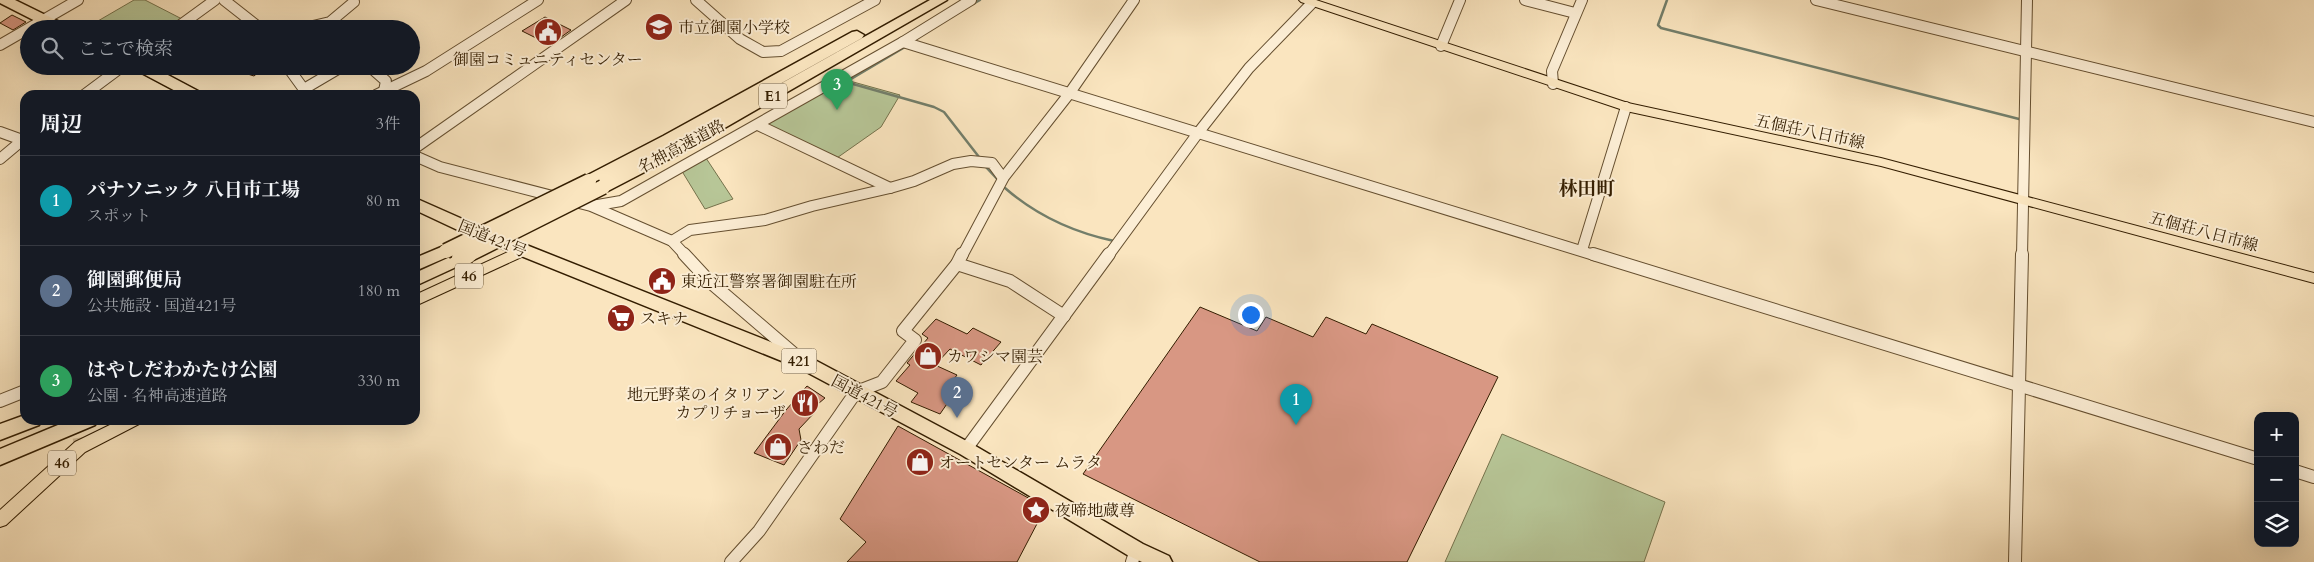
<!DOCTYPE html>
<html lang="ja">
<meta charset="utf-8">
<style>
:root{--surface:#171b24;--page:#242831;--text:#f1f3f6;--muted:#9ea1a6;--line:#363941;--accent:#c59692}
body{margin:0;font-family:Cardo,"Noto Serif JP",serif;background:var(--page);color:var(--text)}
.controls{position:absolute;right:15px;bottom:15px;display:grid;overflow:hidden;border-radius:10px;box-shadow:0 5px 20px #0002}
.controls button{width:45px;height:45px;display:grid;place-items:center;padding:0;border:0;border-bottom:1px solid var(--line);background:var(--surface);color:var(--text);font:25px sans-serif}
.you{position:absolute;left:1250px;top:314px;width:18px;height:18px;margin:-12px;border:4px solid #fff;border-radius:50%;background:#1a73e8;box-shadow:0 0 0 8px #1a73e833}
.badge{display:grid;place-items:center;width:32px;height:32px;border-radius:50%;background:var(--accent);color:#fff;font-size:16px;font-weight:700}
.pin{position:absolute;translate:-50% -41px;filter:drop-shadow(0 1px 2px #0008)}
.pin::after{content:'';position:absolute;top:26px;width:18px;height:15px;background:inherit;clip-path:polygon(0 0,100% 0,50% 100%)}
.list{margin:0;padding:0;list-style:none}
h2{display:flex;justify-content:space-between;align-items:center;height:65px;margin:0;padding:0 20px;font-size:21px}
h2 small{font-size:16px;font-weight:400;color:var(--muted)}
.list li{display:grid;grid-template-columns:32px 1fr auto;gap:15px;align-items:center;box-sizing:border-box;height:90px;padding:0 20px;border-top:1px solid var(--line)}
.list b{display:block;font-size:19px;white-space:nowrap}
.list p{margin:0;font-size:16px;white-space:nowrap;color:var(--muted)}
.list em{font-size:16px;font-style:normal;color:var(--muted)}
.icon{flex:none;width:28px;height:28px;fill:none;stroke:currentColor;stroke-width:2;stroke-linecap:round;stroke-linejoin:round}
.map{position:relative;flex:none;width:2314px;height:562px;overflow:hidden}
.search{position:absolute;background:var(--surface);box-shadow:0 5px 20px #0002;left:20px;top:20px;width:400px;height:55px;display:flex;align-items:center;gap:12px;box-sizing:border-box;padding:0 18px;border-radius:28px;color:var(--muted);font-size:19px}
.panel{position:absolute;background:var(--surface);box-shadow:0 5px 20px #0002;left:20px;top:90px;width:400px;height:335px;border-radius:15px}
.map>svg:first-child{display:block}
.green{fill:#b7c697;stroke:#75724c}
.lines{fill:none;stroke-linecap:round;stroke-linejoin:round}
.stream{stroke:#737e6a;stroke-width:2.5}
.building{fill:#d89783;stroke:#331d00}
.minor-tunnel{stroke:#d2bd99;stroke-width:12;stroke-dasharray:12 6;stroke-linecap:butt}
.minor-far1-casing{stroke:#654f30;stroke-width:12}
.minor-casing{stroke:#654f30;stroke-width:14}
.major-casing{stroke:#331d00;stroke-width:2}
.highway-casing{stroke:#331d00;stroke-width:3}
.minor-far1{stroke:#fceed5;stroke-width:10}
.minor{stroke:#fceed5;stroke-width:12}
.major{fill:#fae5bf;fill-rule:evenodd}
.highway{fill:#fae5bf;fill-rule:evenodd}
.highway-bridge-far1-casing{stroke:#331d00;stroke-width:17;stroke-linecap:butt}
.highway-bridge-casing{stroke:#331d00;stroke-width:20;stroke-linecap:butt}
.highway-bridge-far1{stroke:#fae5bf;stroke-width:14}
.highway-bridge{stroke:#fae5bf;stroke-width:18}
.labels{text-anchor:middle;stroke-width:4;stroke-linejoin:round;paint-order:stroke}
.shield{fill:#fceed5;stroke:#6f5c40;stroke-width:1}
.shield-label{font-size:15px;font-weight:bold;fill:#331d00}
.poi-label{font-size:16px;fill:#331d00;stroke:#fceed5;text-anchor:start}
.street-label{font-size:16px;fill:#331d00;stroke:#fceed5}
.quarter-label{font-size:19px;font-weight:bold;fill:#331d00;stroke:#fceed5}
</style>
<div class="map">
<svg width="2314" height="562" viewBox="0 0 2314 562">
<rect width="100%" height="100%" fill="#fae5bf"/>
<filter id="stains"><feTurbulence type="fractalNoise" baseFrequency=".004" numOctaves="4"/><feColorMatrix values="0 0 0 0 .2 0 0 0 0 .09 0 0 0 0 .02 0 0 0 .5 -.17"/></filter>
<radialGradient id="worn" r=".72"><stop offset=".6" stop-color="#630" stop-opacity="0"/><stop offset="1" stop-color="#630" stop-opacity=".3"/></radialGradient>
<g class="green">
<path d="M134,0H145L182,19L169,29L151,24C136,32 106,32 91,25Z"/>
<path d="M839,78L900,95L881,127L834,160L758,125Z"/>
<path d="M704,155L733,199L705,209L680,168Z"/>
<path d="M1502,434L1665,502L1644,562H1445Z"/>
</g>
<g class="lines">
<g class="stream">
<path d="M1667,0L1658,25L1661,28L2023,120"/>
<path d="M973,4L980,0"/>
<path d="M905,47L846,82L934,107L944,112L979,157"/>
<path d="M984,165L999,181"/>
<path d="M1005,188C1037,216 1072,232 1114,241"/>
</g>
</g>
<g class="building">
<path d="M12,15L26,22L13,30L0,23Z"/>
<path d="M545,17L571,30L550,45L522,31Z"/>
<path d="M228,66H266L254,76L228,68Z"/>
<path d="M1200,307L1257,331L1266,317L1313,337L1326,317L1366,334L1372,324L1498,377L1407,562H1260L1083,474Z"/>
<path d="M936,319L967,334L973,328L1001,342L981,365L950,349L935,365L957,375L945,391L953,395L940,414L911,402L918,393L896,381L910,365L907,363L928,338L922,334Z"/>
<path d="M807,386L825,398L812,409L816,411L799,429L801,440L784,465L754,453L786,410Z"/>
<path d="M898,426L1032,500L1029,515L1039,520L1017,562H847L866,542L840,519Z"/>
</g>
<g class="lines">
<path class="minor-tunnel" d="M76,420L80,447"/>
<defs>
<g id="minor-far1">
<path d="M224,0L261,29"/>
<path d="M696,0L740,39L763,52L781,51L875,0"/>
<path d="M1525,0L1575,13"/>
<path d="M1816,0L2314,122"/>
<path d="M175,29L215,0"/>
<path d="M300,29L330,22L354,2"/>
<path d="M903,42L1597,256"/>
<path d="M0,45L78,0"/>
<path d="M1441,46L1460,0"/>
<path d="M287,66L308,95"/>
<path d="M369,66L386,81L384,91"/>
<path d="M1553,84L1552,71L1582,0"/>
<path d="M304,89L343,66"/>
<path d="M84,95L123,66"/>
<path d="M376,95L426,71L538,0"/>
<path d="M758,125L890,188"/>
<path d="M0,132L25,141"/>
<path d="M415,148L626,0"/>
<path d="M415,156L440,167L591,206L672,241L686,256"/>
<path d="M0,159L25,138"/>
<path d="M592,206L621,201L903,42L971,0"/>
<path d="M672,241L690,230L765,220L812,206L890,188L914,181L953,164L971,161L992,163L1003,178"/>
<path d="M1582,250L1626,107"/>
<path d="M962,256L1004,177L1069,94L1134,0"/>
<path d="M1108,256L1198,133L1249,68L1312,3"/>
<path d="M2022,256L2027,0"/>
</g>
<g id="minor">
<path d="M684,254L709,281L800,359"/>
<path d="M1593,254L2258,459"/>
<path d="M957,264L1010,281L1064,316"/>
<path d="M0,401L25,391"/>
<path d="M966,449L1109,254"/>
<path d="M2295,471L2314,477"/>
<path d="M731,562L759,531L856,392L882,382L915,340L903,331L957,264L962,254"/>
<path d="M1132,562L1136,550"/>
<path d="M2015,562L2022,254"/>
</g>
<g id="major">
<path d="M1299,0H1316L1628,103L1881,158L2314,273V283L1881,166L1626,111L1301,2Z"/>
<path d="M523,245L528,246L530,250L528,254L415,306V295Z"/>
<path d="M120,420H141L139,424L85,452L6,525L0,527V510L75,442Z"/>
</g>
<g id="highway">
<path d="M0,0H15L68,26L70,29H51L0,3Z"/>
<path d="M930,0H947L683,152L608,191H598L595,187L598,183L589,186L584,185L581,181L584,177L663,136L852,32L857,31L864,35L862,38L673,144L602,181L673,144Z"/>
<path d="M132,66H151L200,92L202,95H183L134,69Z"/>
<path d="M415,198L476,225L811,358L972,444L1143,544L1169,556L1172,562H1142L1129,556L960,454L799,368L464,233L415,210Z"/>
<path d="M446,245L452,247L454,251L452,255L415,271V258Z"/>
<path d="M461,252L467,254L469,258L467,262L415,286V273Z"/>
<path d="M25,415V420H42L39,425L0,440V424Z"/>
<path d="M70,420H98L95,425L0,465V449Z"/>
</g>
</defs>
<use href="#minor-far1" class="minor-far1-casing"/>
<use href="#minor" class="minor-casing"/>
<use href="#major" class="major-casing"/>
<use href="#highway" class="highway-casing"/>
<use href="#minor-far1" class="minor-far1"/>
<use href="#minor" class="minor"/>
<use href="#major" class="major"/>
<use href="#highway" class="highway"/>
<defs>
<g id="highway-bridge-far1">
<path d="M446,251L589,181"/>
<path d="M466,256L603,187"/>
</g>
<path id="highway-bridge" d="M461,258L468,254"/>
</defs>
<use href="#highway-bridge-far1" class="highway-bridge-far1-casing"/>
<use href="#highway-bridge" class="highway-bridge-casing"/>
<use href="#highway-bridge-far1" class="highway-bridge-far1"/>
<use href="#highway-bridge" class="highway-bridge"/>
</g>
<defs>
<symbol id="school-disc" viewBox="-11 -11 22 22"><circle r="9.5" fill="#8f2418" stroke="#fceed5"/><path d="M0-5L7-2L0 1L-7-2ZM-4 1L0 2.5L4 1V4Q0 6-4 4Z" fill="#fff"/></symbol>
<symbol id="civic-disc" viewBox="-11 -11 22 22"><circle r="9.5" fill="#8f2418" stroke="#fceed5"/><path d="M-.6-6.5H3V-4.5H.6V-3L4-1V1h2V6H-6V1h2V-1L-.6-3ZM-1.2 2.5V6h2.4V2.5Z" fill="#fff"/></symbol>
<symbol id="supermarket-disc" viewBox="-11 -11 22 22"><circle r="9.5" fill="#8f2418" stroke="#fceed5"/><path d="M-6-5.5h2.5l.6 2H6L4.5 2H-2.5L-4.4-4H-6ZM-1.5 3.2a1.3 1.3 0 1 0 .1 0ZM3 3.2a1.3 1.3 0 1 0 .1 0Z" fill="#fff"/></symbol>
<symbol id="shop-disc" viewBox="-11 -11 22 22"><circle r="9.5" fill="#8f2418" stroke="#fceed5"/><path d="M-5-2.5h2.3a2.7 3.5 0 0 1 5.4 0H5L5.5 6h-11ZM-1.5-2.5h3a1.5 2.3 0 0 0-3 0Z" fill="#fff"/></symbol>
<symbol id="restaurant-disc" viewBox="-11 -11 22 22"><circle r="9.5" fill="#8f2418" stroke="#fceed5"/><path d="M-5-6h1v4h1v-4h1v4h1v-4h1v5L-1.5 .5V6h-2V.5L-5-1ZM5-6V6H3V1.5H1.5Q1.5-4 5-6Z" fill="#fff"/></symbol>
<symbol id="sight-disc" viewBox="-11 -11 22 22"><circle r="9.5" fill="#8f2418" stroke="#fceed5"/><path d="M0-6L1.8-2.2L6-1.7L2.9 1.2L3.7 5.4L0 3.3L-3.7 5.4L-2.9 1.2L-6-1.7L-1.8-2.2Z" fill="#fff"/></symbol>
</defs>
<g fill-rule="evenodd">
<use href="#school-disc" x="643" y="11" width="32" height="32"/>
<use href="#civic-disc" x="532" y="16" width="32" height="32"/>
<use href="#civic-disc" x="646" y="265" width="32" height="32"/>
<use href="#supermarket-disc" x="605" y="302" width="32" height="32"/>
<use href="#shop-disc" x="912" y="340" width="32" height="32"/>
<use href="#restaurant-disc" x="789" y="387" width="32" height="32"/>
<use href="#shop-disc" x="762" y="431" width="32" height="32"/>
<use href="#shop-disc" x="904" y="446" width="32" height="32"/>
<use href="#sight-disc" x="1020" y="494" width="32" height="32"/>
</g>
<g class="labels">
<g class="shield">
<rect x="759" y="83.5" width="28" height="25" rx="4"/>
<rect x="455" y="263.5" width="28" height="25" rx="4"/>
<rect x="781.5" y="348.5" width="35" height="25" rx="4"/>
<rect x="48" y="450.5" width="28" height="25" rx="4"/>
</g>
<g class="shield-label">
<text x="773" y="101">E1</text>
<text x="469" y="281">46</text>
<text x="799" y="366">421</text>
<text x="62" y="468">46</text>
</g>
<g class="poi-label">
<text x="678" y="33">市立御園小学校</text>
<text x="548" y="65" text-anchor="middle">御園コミュニティセンター</text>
<text x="681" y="287">東近江警察署御園駐在所</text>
<text x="640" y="324">スキナ</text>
<text x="947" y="362">カワシマ園芸</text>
<text x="786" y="400" text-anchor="end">地元野菜のイタリアン<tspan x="786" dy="18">カプリチョーザ</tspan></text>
<text x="797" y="453">さわだ</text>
<text x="939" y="468">オートセンター ムラタ</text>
<text x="1055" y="516">夜啼地蔵尊</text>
</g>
<g class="street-label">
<text transform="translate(1810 131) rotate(12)" y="6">五個荘八日市線</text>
<text transform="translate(681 146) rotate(-28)" y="6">名神高速道路</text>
<text transform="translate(2204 231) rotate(15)" y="6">五個荘八日市線</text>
<text transform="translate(493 238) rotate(22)" y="6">国道421号</text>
<text transform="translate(865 396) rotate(28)" y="6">国道421号</text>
</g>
<g class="quarter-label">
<text x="1587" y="195">林田町</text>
</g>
</g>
<rect width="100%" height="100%" filter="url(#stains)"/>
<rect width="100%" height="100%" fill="url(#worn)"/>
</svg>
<div class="controls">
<button>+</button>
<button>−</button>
<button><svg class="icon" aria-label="layers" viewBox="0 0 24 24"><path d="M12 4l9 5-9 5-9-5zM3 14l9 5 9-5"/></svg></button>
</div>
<div class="you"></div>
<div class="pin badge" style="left:1296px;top:425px;background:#0f9aa8">1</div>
<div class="pin badge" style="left:957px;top:418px;background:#5c6f8a">2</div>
<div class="pin badge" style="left:837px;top:110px;background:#2e9e5b">3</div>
<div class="search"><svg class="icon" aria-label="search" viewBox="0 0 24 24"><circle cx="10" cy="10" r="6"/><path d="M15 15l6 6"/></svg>ここで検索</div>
<section class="panel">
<h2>周辺<small>3件</small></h2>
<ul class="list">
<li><span class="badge" style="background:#0f9aa8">1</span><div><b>パナソニック 八日市工場</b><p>スポット</p></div><em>80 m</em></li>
<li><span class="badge" style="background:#5c6f8a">2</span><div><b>御園郵便局</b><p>公共施設 · 国道421号</p></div><em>180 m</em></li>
<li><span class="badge" style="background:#2e9e5b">3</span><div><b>はやしだわかたけ公園</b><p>公園 · 名神高速道路</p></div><em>330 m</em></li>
</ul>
</section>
</div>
